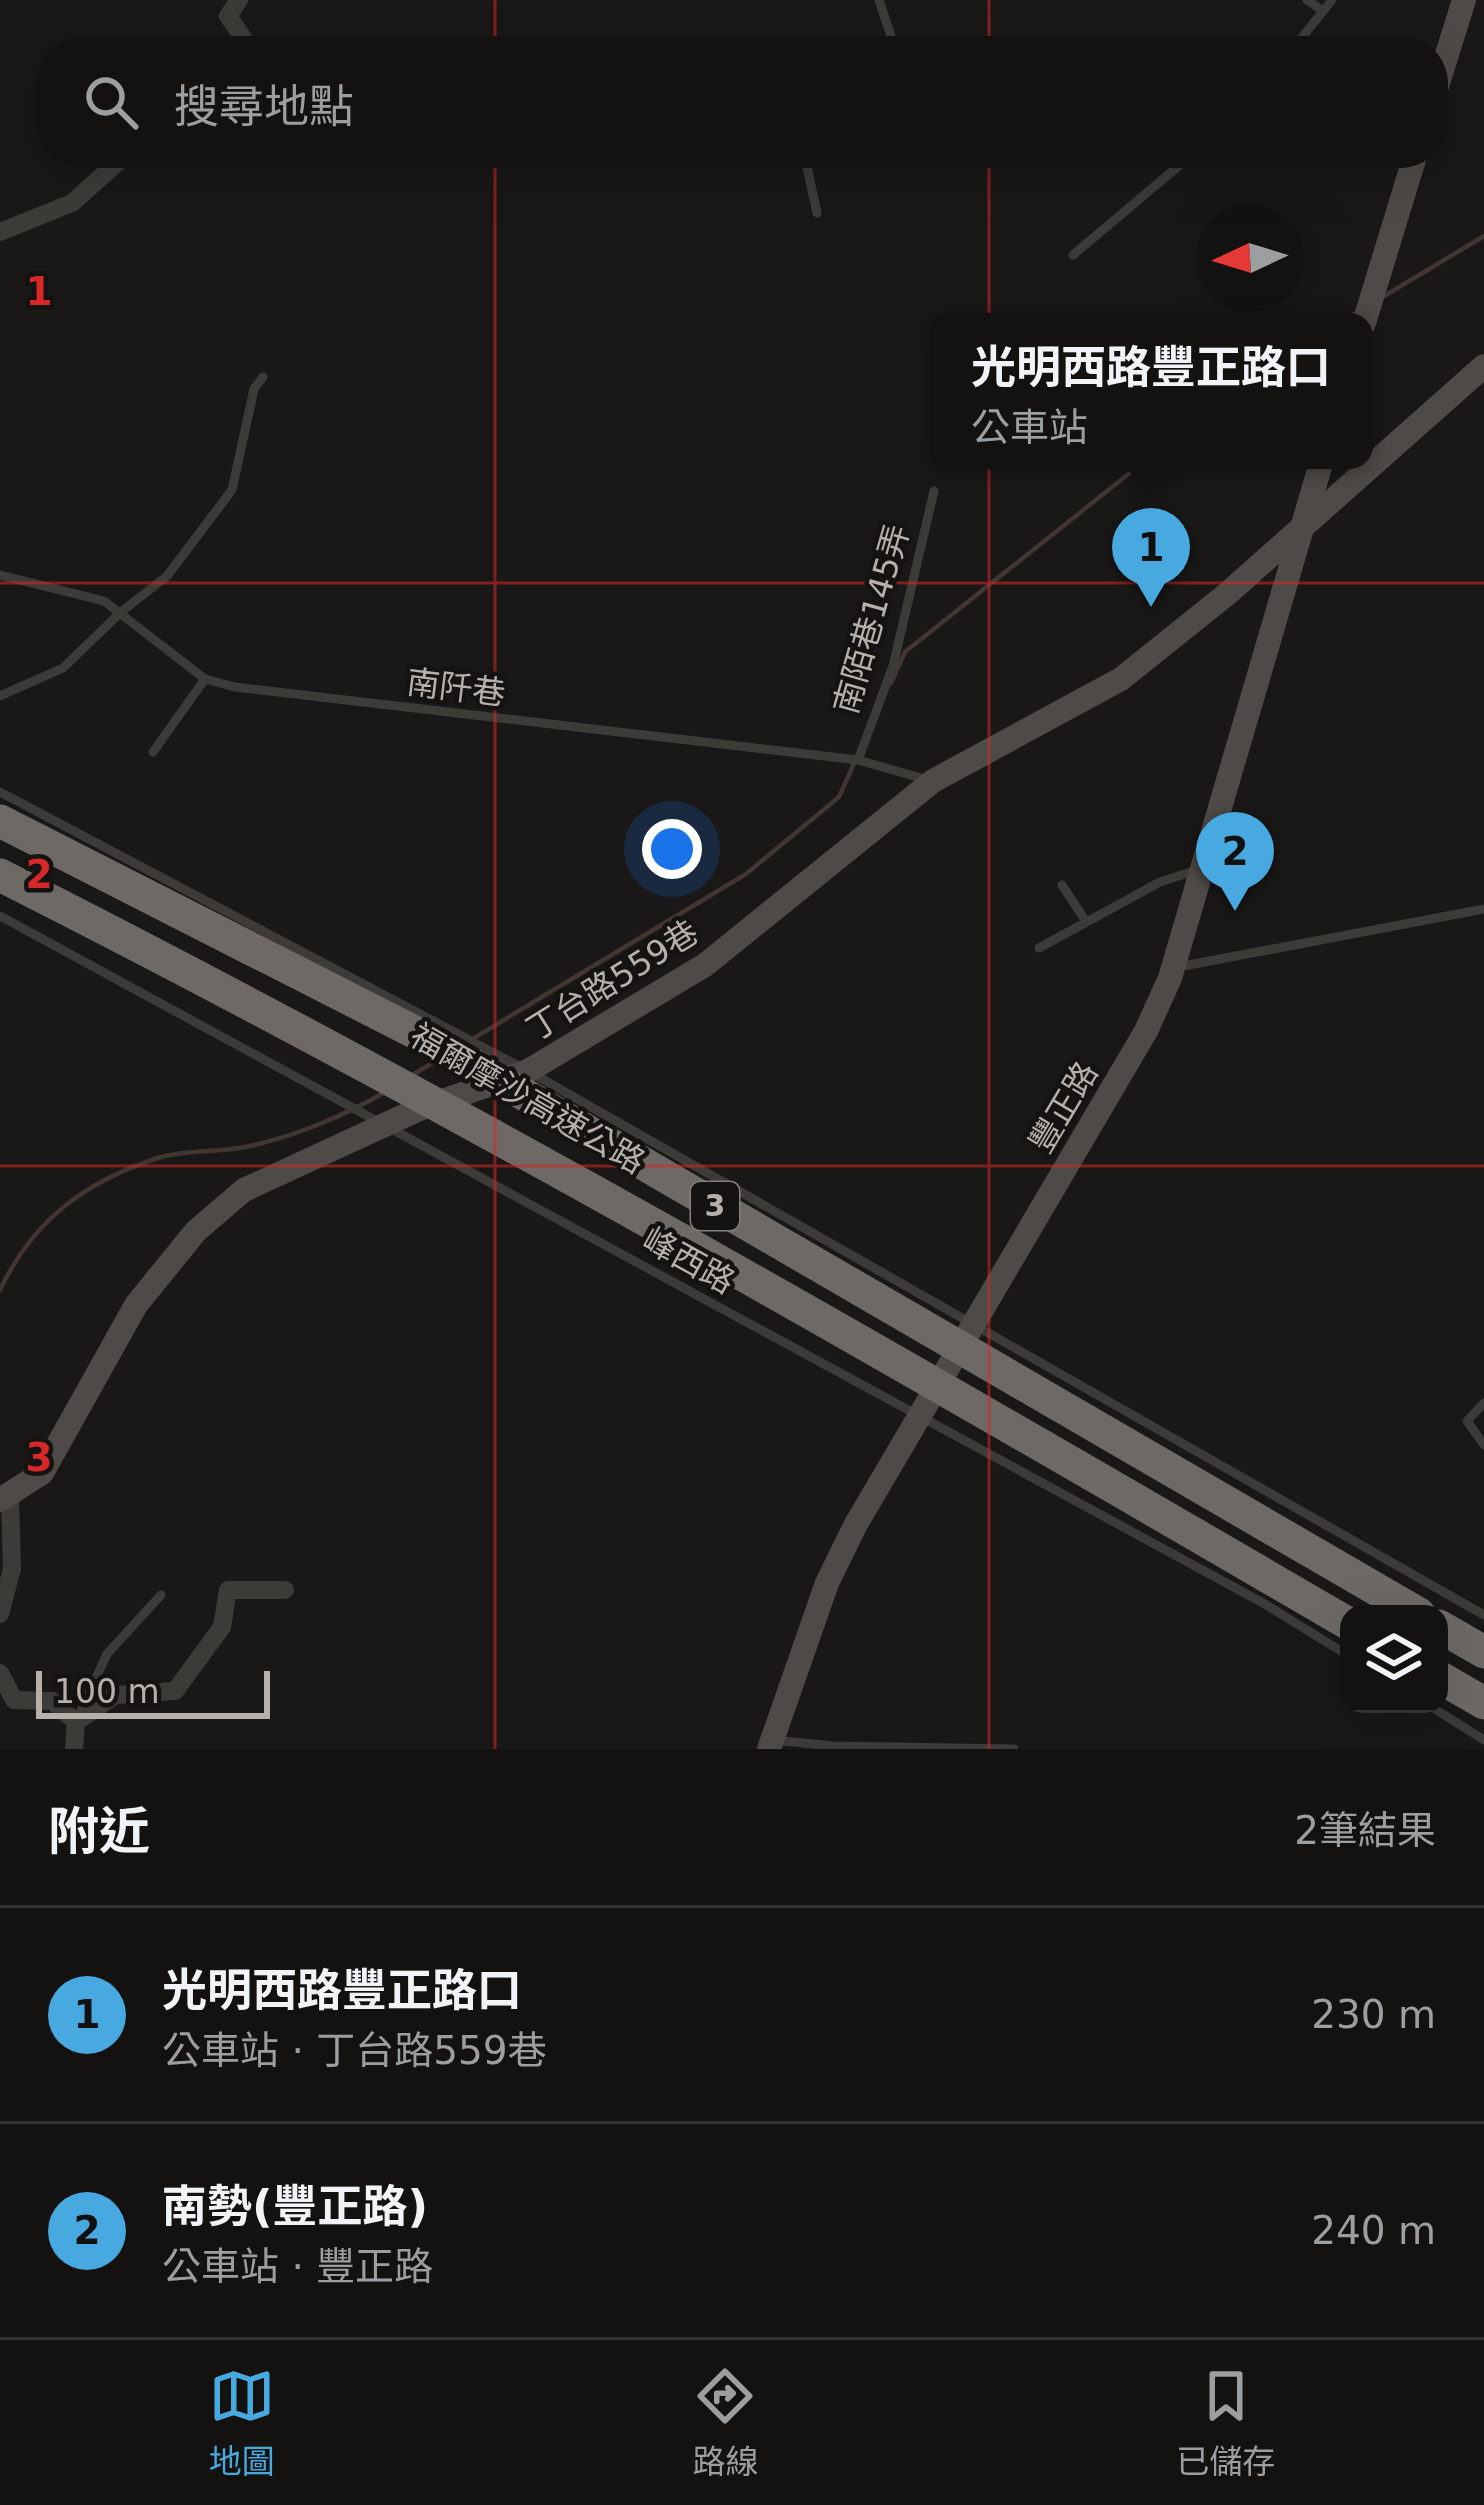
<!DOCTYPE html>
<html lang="zh-TW">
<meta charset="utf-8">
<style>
:root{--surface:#131211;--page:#20201f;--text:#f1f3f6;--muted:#9d9e9f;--line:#323231;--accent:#48a9e0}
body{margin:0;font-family:"DejaVu Sans","Noto Sans TC",sans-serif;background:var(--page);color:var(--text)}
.controls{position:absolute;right:36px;bottom:36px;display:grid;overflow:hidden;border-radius:24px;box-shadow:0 12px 48px #0002}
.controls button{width:108px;height:108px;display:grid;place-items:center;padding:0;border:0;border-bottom:3px solid var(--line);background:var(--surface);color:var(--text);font:60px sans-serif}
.compass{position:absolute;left:1196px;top:204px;width:108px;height:108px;border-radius:50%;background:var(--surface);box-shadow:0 12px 48px #0002;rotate:266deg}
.scale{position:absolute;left:36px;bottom:30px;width:234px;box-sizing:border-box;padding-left:12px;border:6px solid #b7afaa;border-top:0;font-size:33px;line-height:42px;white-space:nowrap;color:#b7afaa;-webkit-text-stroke:9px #141312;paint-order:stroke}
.you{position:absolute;left:672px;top:849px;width:42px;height:42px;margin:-30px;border:9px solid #fff;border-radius:50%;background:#1a73e8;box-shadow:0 0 0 18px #1a73e833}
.badge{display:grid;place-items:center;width:78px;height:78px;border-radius:50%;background:var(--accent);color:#111;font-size:39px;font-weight:700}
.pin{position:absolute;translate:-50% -99px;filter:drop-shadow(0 3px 6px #0008)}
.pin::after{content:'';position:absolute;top:63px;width:42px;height:36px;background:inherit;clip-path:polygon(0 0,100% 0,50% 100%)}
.popup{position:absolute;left:929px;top:313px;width:444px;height:156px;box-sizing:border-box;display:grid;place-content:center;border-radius:24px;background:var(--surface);filter:drop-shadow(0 3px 9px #0005);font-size:39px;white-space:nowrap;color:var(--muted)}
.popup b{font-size:45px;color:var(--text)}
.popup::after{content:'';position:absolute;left:50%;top:100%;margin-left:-24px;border:24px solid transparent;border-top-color:var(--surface)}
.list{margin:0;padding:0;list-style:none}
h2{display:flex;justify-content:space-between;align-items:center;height:156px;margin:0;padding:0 48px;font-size:51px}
h2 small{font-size:39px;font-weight:400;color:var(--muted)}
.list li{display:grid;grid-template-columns:78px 1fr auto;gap:36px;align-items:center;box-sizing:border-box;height:216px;padding:0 48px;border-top:3px solid var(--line)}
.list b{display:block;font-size:45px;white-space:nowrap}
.list p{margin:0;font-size:39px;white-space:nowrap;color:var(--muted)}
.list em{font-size:39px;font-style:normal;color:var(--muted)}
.icon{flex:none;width:66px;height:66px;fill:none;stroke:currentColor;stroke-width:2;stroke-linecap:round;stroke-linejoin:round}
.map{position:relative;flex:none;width:1484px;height:1749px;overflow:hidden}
.search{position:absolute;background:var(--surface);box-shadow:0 12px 48px #0002;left:36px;right:36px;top:36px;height:132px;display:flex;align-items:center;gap:30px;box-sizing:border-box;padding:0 42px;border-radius:48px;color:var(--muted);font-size:45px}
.sheet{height:588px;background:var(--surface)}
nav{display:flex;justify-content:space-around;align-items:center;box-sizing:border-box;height:168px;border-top:3px solid var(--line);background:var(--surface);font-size:33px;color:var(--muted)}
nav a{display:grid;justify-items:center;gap:6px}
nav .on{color:var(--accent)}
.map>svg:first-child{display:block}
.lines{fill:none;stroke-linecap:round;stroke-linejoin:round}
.stream{stroke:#423633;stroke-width:4.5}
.lane{stroke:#3d3b38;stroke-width:9}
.street{stroke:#3d3b38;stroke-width:18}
.secondary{stroke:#4d4a47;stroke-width:24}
.highway{stroke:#6e6965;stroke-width:33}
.highway-bridge{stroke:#6e6965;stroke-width:33}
.grid{fill:none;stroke:#d62828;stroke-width:3;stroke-opacity:0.55}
.labels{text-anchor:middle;stroke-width:9;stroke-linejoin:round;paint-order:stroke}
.shield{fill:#141312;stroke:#86807c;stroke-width:3}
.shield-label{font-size:30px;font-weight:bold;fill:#b7afaa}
.street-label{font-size:33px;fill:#b7afaa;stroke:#141312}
.grid-label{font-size:39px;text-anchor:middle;font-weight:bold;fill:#d62828;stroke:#141312;stroke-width:9;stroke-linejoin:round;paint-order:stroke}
</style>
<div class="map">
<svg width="1484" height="1749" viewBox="0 0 1484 1749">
<rect width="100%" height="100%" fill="#191817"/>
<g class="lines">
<g class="stream">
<path d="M1381,298L1484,236"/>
<path d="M1340,322L1356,313"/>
<path d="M891,683L905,652L1146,460"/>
<path d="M474,1038L746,874L839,797L856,759"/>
<path d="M412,1075L438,1060"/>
<path d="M0,1290C33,1220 86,1181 158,1158C186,1149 221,1153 250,1146C296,1136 346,1115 387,1091"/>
</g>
<g class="lane">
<path d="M879,0L896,51"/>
<path d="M1307,0L1323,11"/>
<path d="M1291,51L1332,0"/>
<path d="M804,153L817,213"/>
<path d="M1073,255L1194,153"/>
<path d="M0,575L104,601L205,679L235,687L858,760L928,780"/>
<path d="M0,696L63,668L121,612L167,576L232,490L254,389L263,377"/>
<path d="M153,752L205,679"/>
<path d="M858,760L893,666L934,491"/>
<path d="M0,792L528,1071L1484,1615"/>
<path d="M1062,885L1085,920"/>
<path d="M0,916L1263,1603L1349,1656"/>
<path d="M1039,948L1160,882L1197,870"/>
<path d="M1178,967L1484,909"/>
<path d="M1484,1403L1467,1421L1484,1445"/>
<path d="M1427,1704L1484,1740"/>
<path d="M78,1717L107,1654L161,1595"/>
<path d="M773,1740L833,1746L1014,1749"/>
</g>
<g class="street">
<path d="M239,0L228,16L252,51"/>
<path d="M0,232L72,203L128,153"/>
<path d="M0,1614L12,1569L10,1494"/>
<path d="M0,1673L14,1700L52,1701L76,1722"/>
<path d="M74,1749L76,1722L115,1695L175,1691L222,1627L228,1590H285"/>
</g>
<g class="secondary">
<path d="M1433,99L1464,0"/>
<path d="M1364,323L1416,153"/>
<path d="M0,1500L42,1473L136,1305L196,1231L244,1190L417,1110L528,1071L705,965L933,781L1121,679L1227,594L1484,366"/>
<path d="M769,1749L827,1583L856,1524L1146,1031L1170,978L1322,460"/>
</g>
<g class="highway">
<path d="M1439,1626L1484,1652"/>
<path d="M1439,1677L1484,1703"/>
</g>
<g class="highway-bridge">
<path d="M0,821L434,1042L1419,1614"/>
<path d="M0,875C459,1107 905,1365 1349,1624"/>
</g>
</g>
<path class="grid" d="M495,0V51M989,0V51M495,153V1749M989,153V1749M0,583H1484M0,1166H1484"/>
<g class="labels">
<rect class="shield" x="691" y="1182" width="48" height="48" rx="9"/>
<g class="shield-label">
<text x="715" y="1216">3</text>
</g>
<g class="street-label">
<text transform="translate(871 619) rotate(-74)" y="12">南陌巷145弄</text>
<text transform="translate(456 687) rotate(7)" y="12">南阡巷</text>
<text transform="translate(612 980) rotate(-32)" y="12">丁台路559巷</text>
<text transform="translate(528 1098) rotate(30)" y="12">福爾摩沙高速公路</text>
<text transform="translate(1063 1107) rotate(-59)" y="12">豐正路</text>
<text transform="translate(689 1260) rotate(29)" y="12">峰西路</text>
</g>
</g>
<g class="grid-label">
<text x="39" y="305">1</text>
<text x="39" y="888">2</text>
<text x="39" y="1471">3</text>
</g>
</svg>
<div class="controls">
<button><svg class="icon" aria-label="layers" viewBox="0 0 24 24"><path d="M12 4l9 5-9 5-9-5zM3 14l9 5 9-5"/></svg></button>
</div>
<svg class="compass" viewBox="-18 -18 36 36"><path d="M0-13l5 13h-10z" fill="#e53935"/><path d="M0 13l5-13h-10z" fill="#9d9e9f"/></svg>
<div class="scale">100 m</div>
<div class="you"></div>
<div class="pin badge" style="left:1151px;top:607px">1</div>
<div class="popup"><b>光明西路豐正路口</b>公車站</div>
<div class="pin badge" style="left:1235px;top:911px">2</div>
<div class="search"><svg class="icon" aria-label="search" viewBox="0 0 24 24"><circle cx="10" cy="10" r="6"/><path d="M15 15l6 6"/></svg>搜尋地點</div>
</div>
<section class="sheet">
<h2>附近<small>2筆結果</small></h2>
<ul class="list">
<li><span class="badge">1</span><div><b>光明西路豐正路口</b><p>公車站 · 丁台路559巷</p></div><em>230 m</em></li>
<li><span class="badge">2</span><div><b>南勢(豐正路)</b><p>公車站 · 豐正路</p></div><em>240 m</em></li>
</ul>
</section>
<nav>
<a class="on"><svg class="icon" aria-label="map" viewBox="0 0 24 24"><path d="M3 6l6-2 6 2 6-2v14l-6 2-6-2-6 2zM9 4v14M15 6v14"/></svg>地圖</a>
<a><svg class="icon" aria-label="directions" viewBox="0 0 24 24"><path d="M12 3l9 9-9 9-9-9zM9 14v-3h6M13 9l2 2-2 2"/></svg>路線</a>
<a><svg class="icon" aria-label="saved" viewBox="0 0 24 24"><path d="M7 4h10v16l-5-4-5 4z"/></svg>已儲存</a>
</nav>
